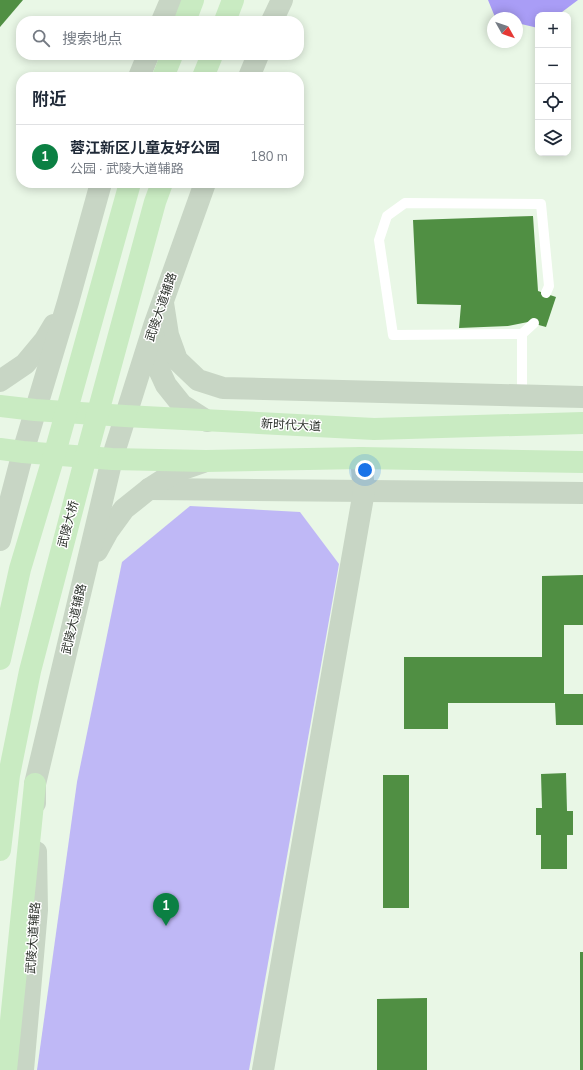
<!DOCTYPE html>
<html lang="zh">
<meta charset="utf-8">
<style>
:root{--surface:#fff;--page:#f2f2f3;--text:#1f2937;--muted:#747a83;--line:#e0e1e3;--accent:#0b8043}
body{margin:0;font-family:"Nunito Sans","Noto Sans SC",sans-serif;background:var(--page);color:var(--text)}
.controls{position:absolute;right:12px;top:12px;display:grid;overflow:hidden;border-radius:8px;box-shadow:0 2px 10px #0003}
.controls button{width:36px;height:36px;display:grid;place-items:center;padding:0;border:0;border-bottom:1px solid var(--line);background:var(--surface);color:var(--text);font:20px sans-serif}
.compass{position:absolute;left:487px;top:12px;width:36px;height:36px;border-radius:50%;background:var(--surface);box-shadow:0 2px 10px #0003;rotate:130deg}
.you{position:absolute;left:365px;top:470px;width:14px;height:14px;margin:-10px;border:3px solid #fff;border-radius:50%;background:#1a73e8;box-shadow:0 0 0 6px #1a73e833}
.badge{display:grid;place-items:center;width:26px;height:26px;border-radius:50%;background:var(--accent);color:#fff;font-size:13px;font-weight:700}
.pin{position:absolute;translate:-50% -33px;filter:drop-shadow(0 1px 2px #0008)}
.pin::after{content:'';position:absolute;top:21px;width:14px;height:12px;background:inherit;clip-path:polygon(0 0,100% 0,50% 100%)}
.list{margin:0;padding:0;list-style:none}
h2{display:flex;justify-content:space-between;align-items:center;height:52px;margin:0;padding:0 16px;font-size:17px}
h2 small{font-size:13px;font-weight:400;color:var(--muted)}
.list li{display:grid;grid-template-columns:26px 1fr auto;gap:12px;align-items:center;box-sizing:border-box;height:64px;padding:0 16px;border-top:1px solid var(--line)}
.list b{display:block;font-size:15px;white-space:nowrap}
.list p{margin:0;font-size:13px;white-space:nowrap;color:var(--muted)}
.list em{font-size:13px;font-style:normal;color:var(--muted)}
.icon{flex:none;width:22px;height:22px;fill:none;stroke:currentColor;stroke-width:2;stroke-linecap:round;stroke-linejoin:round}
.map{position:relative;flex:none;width:583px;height:1070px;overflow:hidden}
.search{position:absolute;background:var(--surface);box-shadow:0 2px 10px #0003;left:16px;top:16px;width:288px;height:44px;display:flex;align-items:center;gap:10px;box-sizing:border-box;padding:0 14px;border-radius:16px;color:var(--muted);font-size:15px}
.panel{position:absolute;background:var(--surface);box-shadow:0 2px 10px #0003;left:16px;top:72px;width:288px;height:116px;border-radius:16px}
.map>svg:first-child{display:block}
.green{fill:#bfb8f6}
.forest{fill:#a99df6}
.building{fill:#508f43}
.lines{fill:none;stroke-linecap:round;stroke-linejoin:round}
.lane{stroke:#fff;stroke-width:10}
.secondary{stroke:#c8d6c5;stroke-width:22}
.primary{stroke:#c9ebc2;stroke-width:22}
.labels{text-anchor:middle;stroke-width:3;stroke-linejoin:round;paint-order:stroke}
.street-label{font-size:12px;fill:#2c312b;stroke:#fff}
</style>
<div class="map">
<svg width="583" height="1070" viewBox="0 0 583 1070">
<rect width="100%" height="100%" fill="#e9f7e6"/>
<path class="green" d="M190,506L300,512L339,564L249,1070H37L77,782L122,562Z"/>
<path class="forest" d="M488,0H578L558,15H538V28L517,23V18L495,17Z"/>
<g class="building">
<path d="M0,0H23L0,27Z"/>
<path d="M533,216L538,291L556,297L546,327L528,322L508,326L459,328L461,305L417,304L413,220Z"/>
<path d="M583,575V625H564V694H583V725H556L555,703H448V729H404V657H542V576Z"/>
<path d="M566,773L567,811H573V835H567V869H541V835H536V808H542L541,774Z"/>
<rect x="383" y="775" width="26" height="133"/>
<rect x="580" y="952" width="3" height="118"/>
<path d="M427,998V1070H377V999Z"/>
</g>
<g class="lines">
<g class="lane">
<path d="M522,334L534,323"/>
<path d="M522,395V334L393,335L379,240L387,216L405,203L541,204L549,286L546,293"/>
</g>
<g class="secondary">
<path d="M162,21L171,0"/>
<path d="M272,21L282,0"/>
<path d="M139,77L148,55"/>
<path d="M249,77L258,55"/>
<path d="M163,303L168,335L177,360L198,380L223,388L583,397"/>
<path d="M154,337V359L166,385L182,405L207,421"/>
<path d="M0,381L25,364L45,340L54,325"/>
<path d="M149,489L583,493"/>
<path d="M0,540L23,452L68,302L101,183"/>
<path d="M97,551L108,531L124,509L149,489L177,471L203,462"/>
<path d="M35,803V784L112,459L154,326L205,183"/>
<path d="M23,1070L37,910L36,852"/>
<path d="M263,1070L364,491L361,458"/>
</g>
<g class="primary">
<path d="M185,21L193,0"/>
<path d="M225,21L233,0"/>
<path d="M163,77L172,55"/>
<path d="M203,77L212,55"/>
<path d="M0,406L35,410L125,416L374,429L583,423"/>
<path d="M0,449L23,452L112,459L206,461L361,458L583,462"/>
<path d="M0,659L20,569L56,449L130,183"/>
<path d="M0,850L9,775L30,671L87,453L155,202L162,183"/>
<path d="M6,1070L35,784"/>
</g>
</g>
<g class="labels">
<g class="street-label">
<text transform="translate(161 307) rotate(-71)" y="4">武陵大道辅路</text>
<text transform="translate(291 425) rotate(3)" y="4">新时代大道</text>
<text transform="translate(68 524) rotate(-75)" y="4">武陵大桥</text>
<text transform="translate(74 619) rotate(-77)" y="4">武陵大道辅路</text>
<text transform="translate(33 938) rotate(-86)" y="4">武陵大道辅路</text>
</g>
</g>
</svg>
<div class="controls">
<button>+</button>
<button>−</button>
<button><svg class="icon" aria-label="locate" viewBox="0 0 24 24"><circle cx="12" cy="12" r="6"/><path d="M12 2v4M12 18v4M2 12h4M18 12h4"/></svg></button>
<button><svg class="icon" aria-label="layers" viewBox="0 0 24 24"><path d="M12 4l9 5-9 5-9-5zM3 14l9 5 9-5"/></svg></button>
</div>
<svg class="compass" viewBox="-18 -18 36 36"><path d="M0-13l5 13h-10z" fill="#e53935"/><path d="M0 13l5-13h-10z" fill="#747a83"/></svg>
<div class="you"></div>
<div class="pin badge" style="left:166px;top:926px">1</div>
<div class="search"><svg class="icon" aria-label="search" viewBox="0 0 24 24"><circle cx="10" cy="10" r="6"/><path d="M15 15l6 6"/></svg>搜索地点</div>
<section class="panel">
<h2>附近<small></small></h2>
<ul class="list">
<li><span class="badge">1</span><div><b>蓉江新区儿童友好公园</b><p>公园 · 武陵大道辅路</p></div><em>180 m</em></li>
</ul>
</section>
</div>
